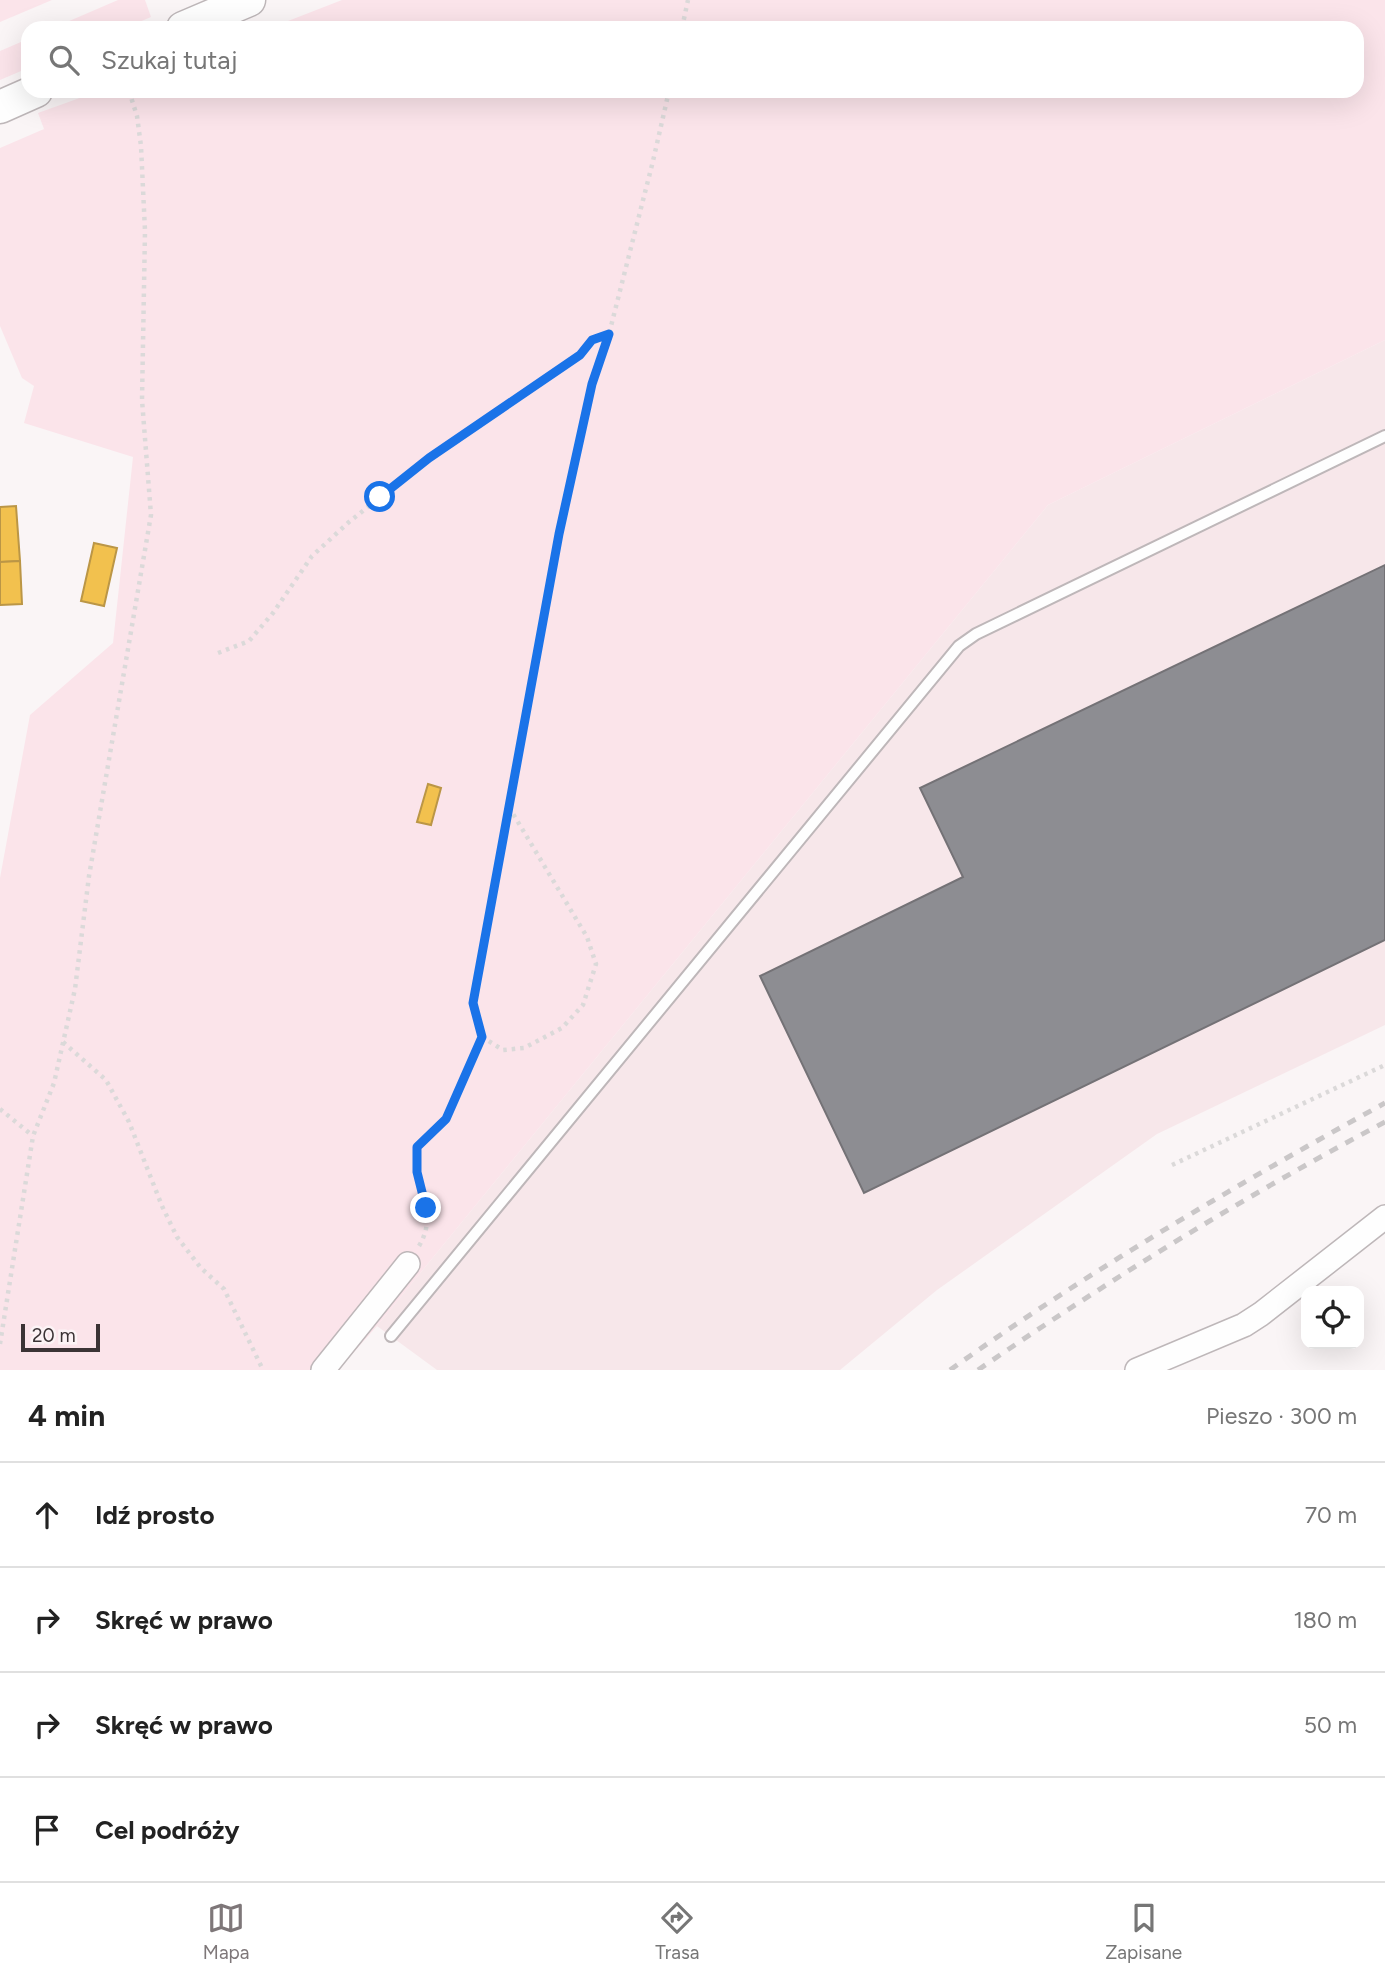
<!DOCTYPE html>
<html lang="pl">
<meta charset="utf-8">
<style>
:root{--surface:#fff;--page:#f2f2f2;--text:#222;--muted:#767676;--line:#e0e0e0;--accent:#7e7779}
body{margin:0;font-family:Figtree,sans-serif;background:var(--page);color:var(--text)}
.controls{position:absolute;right:21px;bottom:21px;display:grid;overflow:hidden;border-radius:14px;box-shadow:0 7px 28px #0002}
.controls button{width:63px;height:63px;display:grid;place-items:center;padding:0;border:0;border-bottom:2px solid var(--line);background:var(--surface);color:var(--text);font:35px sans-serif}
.scale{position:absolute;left:21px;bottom:18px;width:79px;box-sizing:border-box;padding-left:7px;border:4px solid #3b3335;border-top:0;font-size:19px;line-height:24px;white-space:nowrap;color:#3b3335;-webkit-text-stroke:5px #fcf3f5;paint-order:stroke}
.stop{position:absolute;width:21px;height:21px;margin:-16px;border:5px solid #1a73e8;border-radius:50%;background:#fff}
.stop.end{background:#1a73e8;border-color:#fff;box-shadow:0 2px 7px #0008}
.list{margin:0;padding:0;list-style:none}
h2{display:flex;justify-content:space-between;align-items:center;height:91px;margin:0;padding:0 28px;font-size:30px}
h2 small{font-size:23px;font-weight:400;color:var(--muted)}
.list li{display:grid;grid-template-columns:46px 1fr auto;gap:21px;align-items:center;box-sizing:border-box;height:105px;padding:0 28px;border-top:2px solid var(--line)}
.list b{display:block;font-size:26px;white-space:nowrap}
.list em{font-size:23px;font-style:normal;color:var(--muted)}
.icon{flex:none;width:38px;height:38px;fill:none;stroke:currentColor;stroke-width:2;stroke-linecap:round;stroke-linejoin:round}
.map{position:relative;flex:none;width:1385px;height:1370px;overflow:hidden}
.search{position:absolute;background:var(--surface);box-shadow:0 7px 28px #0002;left:21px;right:21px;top:21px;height:77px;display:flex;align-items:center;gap:18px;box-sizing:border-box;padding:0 24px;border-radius:21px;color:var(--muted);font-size:26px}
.sheet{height:511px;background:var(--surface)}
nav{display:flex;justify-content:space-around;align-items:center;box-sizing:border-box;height:98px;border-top:2px solid var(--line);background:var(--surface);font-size:19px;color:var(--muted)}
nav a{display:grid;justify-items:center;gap:4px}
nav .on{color:var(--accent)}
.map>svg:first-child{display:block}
.built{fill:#f7e7ea}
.green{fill:#fbe4ea}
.homes{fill:#f2c14e;stroke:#bb9646;stroke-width:2}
.industry{fill:#8d8d92;stroke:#747276;stroke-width:2}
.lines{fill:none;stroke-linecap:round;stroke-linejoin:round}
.lane-casing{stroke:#beb7b9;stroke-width:14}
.street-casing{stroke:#beb7b9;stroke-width:26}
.secondary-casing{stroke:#beb7b9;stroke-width:35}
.path{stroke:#dbd9d9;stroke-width:4.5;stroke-dasharray:3.5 5;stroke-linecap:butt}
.lane{stroke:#fefefe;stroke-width:10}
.street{stroke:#fefefe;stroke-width:23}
.secondary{stroke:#fefefe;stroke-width:32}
.rail{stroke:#cac7c8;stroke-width:5;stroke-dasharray:9 9;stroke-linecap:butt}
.route{stroke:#1a73e8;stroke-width:9}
</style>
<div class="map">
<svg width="1385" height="1370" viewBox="0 0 1385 1370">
<rect width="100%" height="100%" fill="#faf5f6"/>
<path class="built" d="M1385,340V1025L1157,1134L937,1290L840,1370H437L377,1326L1048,505Z"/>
<g class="green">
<path d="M0,0H52L0,22Z"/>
<path d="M118,0H145L151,17L125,28H53Z"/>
<path d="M342,0H1385V340L1048,505L377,1326L338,1370H0V878L30,715L113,643L133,457L24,423L34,386L22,378L0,326V148L44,129L38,113L99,91H1357V28H270Z"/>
<path d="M28,39V68L0,80V51Z"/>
</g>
<g class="homes">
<path d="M16,506L20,561L0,562V507Z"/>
<path d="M94,543L117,548L104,606L81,601Z"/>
<path d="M20,561L22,604L0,605V562Z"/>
<path d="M428,784L441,788L431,825L417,822Z"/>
</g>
<path class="industry" d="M1385,565V940L864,1193L760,976L963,877L920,788Z"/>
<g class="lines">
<defs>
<path id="lane" d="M391,1336L959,646L976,634L1385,436"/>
<g id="street">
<path d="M323,1370L408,1264"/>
<path d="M1137,1370L1244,1325L1261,1314L1385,1217"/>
</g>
<g id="secondary">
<path d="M183,28L249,0"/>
<path d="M0,107L36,91"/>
</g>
</defs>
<use href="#lane" class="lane-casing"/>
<use href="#street" class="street-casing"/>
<use href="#secondary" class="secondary-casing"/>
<g class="path">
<path d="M682,28L688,0"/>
<path d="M218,653L249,641L273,613L312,556L349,522L429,458L580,355L592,340L609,334"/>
<path d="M509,807L587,937L596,964L583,1005L562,1028L524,1048L503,1050L482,1037L473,1003L559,534L592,385L609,334L653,161L669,91"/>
<path d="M63,1042L106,1080L129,1122L162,1206L177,1237L201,1268L224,1289L263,1370"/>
<path d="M0,1109L33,1136"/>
<path d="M1172,1165L1385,1065"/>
<path d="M419,1246C435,1219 423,1202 418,1175C416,1166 417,1156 417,1147L446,1119L482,1037"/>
<path d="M0,1344L33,1136L54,1083L75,989L89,876L151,515L142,400L145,231L141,146L137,116L129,91"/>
</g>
<use href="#lane" class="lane"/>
<use href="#street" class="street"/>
<use href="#secondary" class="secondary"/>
<g class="rail">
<path d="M950,1370C1089,1271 1236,1185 1385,1103"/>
<path d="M978,1370C1109,1280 1245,1196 1385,1122"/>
</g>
</g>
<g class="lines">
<path class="route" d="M380,497L429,458L580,355L592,340L609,334L592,384L559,534L473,1003L482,1037L446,1119L417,1147V1172L426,1208"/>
</g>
</svg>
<div class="controls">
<button><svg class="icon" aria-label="locate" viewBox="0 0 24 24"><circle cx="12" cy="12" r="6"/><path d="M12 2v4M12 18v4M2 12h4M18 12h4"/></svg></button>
</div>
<div class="scale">20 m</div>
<div class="stop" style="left:380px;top:497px"></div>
<div class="stop end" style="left:426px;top:1208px"></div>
<div class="search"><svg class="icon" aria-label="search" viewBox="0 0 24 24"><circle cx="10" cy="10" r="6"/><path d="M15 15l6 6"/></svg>Szukaj tutaj</div>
</div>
<section class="sheet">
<h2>4 min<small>Pieszo · 300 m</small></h2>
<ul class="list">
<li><svg class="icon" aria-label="ahead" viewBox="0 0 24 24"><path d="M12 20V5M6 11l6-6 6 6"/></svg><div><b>Idź prosto</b></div><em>70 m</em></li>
<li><svg class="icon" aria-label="right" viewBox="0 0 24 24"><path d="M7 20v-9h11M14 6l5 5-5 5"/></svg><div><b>Skręć w prawo</b></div><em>180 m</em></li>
<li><svg class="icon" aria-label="right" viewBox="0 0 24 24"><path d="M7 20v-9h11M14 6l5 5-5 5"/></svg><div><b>Skręć w prawo</b></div><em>50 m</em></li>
<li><svg class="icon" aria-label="arrive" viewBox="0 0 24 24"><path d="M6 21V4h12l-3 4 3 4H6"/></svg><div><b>Cel podróży</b></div></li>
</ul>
</section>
<nav>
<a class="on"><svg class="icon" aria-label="map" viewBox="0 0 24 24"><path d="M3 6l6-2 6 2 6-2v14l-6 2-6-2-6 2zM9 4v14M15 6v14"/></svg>Mapa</a>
<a><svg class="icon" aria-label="directions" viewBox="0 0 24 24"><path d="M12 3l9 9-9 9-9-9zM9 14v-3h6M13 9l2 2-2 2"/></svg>Trasa</a>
<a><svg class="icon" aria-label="saved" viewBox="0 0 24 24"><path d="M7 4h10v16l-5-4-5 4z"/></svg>Zapisane</a>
</nav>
